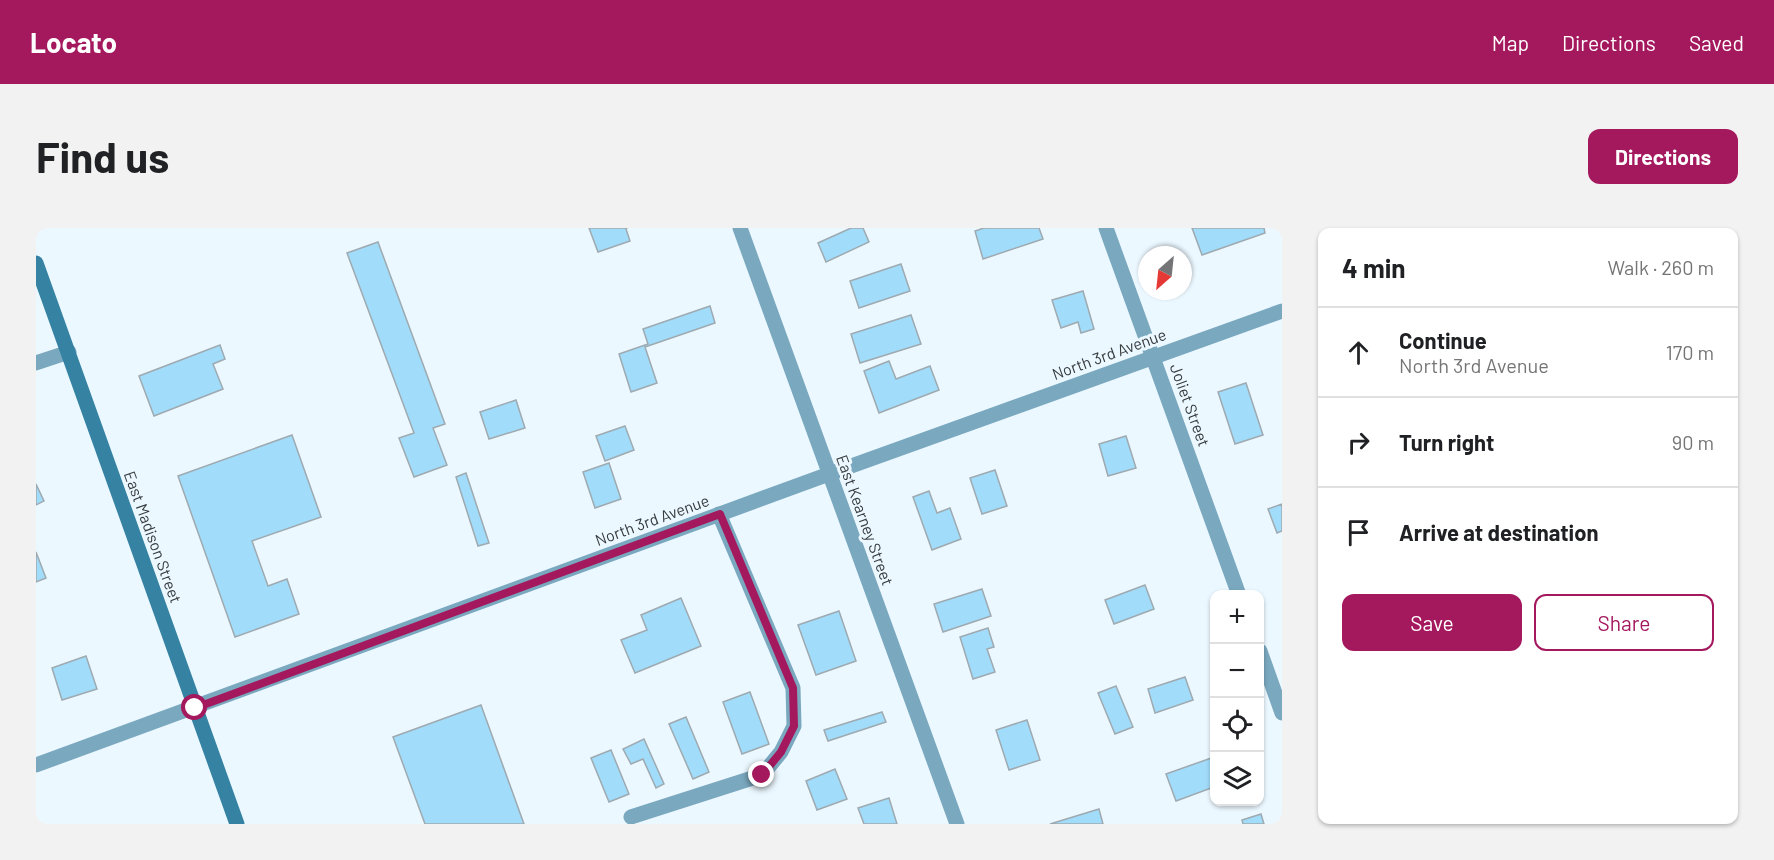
<!DOCTYPE html>
<meta charset="utf-8">
<style>
:root{--surface:#fff;--page:#f2f2f2;--text:#202124;--muted:#757577;--line:#e0e0e0;--accent:#a4185e}
body{margin:0;font-family:Barlow,sans-serif;background:var(--page);color:var(--text)}
.controls{position:absolute;right:18px;bottom:18px;display:grid;overflow:hidden;border-radius:12px;box-shadow:0 2px 4px #0004}
.controls button{width:54px;height:54px;display:grid;place-items:center;padding:0;border:0;border-bottom:2px solid var(--line);background:var(--surface);color:var(--text);font:30px sans-serif}
.compass{position:absolute;left:1102px;top:18px;width:54px;height:54px;border-radius:50%;background:var(--surface);box-shadow:0 2px 4px #0004;rotate:207deg}
.stop{position:absolute;width:18px;height:18px;margin:-14px;border:4px solid #a4185e;border-radius:50%;background:#fff}
.stop.end{background:#a4185e;border-color:#fff;box-shadow:0 2px 6px #0008}
.list{margin:0;padding:0;list-style:none}
h2{display:flex;justify-content:space-between;align-items:center;height:78px;margin:0;padding:0 24px;font-size:26px}
h2 small{font-size:20px;font-weight:400;color:var(--muted)}
.list li{display:grid;grid-template-columns:39px 1fr auto;gap:18px;align-items:center;box-sizing:border-box;height:90px;padding:0 24px;border-top:2px solid var(--line)}
.list b{display:block;font-size:22px;white-space:nowrap}
.list p{margin:0;font-size:20px;white-space:nowrap;color:var(--muted)}
.list em{font-size:20px;font-style:normal;color:var(--muted)}
.actions{display:flex;gap:12px;padding:18px 24px}
.actions a{flex:1;padding:14px 0;border:2px solid var(--accent);border-radius:12px;text-align:center;font-size:21px;color:var(--accent)}
.actions .main{background:var(--accent);color:#fff}
.icon{flex:none;width:33px;height:33px;fill:none;stroke:currentColor;stroke-width:2;stroke-linecap:round;stroke-linejoin:round}
.map{position:relative;flex:none;width:1246px;height:596px;overflow:hidden;border-radius:12px}
header{display:flex;align-items:center;gap:36px;box-sizing:border-box;height:84px;padding:0 30px;background:var(--accent);color:#fff}
header strong{font-size:28px}
nav{display:flex;gap:33px;margin-inline-start:auto;font-size:21px}
.intro{display:flex;align-items:center;justify-content:space-between;box-sizing:border-box;height:144px;padding:0 36px}
h1{margin:0;font-size:42px}
.button{padding:15px 27px;border-radius:12px;background:var(--accent);color:#fff;font-size:21px;font-weight:700}
main{display:flex;gap:36px;padding:0 36px}
aside{flex:1;background:var(--surface);border-radius:12px;box-shadow:0 2px 4px #0004}
.map>svg:first-child{display:block}
.building{fill:#a1dcfa;stroke:#9eaab0;stroke-width:1.5}
.lines{fill:none;stroke-linecap:round;stroke-linejoin:round}
.minor{stroke:#7aa8bf;stroke-width:15}
.secondary{stroke:#3582a3;stroke-width:15}
.route{stroke:#a4185e;stroke-width:8}
.labels{text-anchor:middle;stroke-width:6;stroke-linejoin:round;paint-order:stroke}
.street-label{font-size:16px;fill:#353a3d;stroke:#ecf8ff}
</style>
<header>
<strong>Locato</strong>
<nav><a>Map</a><a>Directions</a><a>Saved</a></nav>
</header>
<div class="intro"><h1>Find us</h1><a class="button">Directions</a></div>
<main>
<div class="map">
<svg width="1246" height="596" viewBox="0 0 1246 596">
<rect width="100%" height="100%" fill="#ecf8ff"/>
<g class="building">
<path d="M553,0H591L590,1L594,13L562,24Z"/>
<path d="M815,0H827L833,14L790,34L782,15Z"/>
<path d="M948,0H1003L1007,11L947,31L939,3Z"/>
<path d="M1156,0H1228L1229,5L1166,27Z"/>
<path d="M342,14L409,196L397,200L411,237L378,249L363,210L378,205L311,25Z"/>
<path d="M865,36L874,63L823,80L814,53Z"/>
<path d="M1047,63L1058,101L1045,105L1042,94L1025,100L1016,72Z"/>
<path d="M674,78L679,95L609,119L621,155L595,164L583,126L612,116L607,101Z"/>
<path d="M875,87L885,116L824,135L815,106Z"/>
<path d="M184,117L189,131L177,136L187,161L118,188L103,148Z"/>
<path d="M853,133L860,151L894,138L903,162L843,185L828,143Z"/>
<path d="M1210,155L1227,207L1199,216L1182,164Z"/>
<path d="M480,172L489,200L453,211L444,184Z"/>
<path d="M589,198L598,222L569,233L560,208Z"/>
<path d="M256,207L285,289L216,313L232,358L251,351L263,386L199,409L142,248Z"/>
<path d="M1090,208L1100,240L1072,248L1063,216Z"/>
<path d="M573,235L585,271L559,280L547,244Z"/>
<path d="M959,242L971,278L946,286L934,250Z"/>
<path d="M430,245L453,315L442,318L420,249Z"/>
<path d="M0,256L8,273L0,277Z"/>
<path d="M893,263L901,285L914,280L925,311L896,322L877,269Z"/>
<path d="M1246,276V303L1241,305L1232,281Z"/>
<path d="M0,324L10,350L0,354Z"/>
<path d="M1109,357L1118,381L1078,396L1069,372Z"/>
<path d="M946,361L955,388L907,404L898,376Z"/>
<path d="M645,370L665,418L599,445L585,412L611,402L605,387Z"/>
<path d="M803,383L820,433L780,447L762,397Z"/>
<path d="M952,400L958,419L951,421L959,444L937,451L924,409Z"/>
<path d="M50,428L61,461L26,472L16,440Z"/>
<path d="M1149,449L1157,472L1119,485L1112,461Z"/>
<path d="M1080,458L1097,499L1079,506L1062,465Z"/>
<path d="M714,464L733,516L706,526L687,474Z"/>
<path d="M445,477L488,596H389L357,509Z"/>
<path d="M846,484L850,494L792,513L788,502Z"/>
<path d="M650,489L673,544L657,551L633,496Z"/>
<path d="M991,492L1004,532L973,542L960,502Z"/>
<path d="M608,511L628,556L620,560L607,531L595,536L587,521Z"/>
<path d="M575,522L593,566L573,574L555,530Z"/>
<path d="M1178,529V559L1140,573L1130,546Z"/>
<path d="M799,541L811,571L781,582L770,553Z"/>
<path d="M853,570L861,596H828L822,580Z"/>
<path d="M1063,581L1067,596H1014Z"/>
<path d="M1225,586L1228,596H1207L1206,592Z"/>
</g>
<g class="lines">
<g class="minor">
<path d="M704,0L921,596"/>
<path d="M1070,0L1203,367"/>
<path d="M0,135L33,124"/>
<path d="M1224,423L1246,485"/>
<path d="M0,537L793,246L1246,83"/>
<path d="M595,589L726,547L745,524L758,498L757,460L683,286"/>
</g>
<path class="secondary" d="M0,35L201,596"/>
</g>
<g class="lines">
<path class="route" d="M159,480L684,286L757,460L758,498L745,524L726,547"/>
</g>
<g class="labels">
<g class="street-label">
<text transform="translate(1073 126) rotate(-20)" y="6">North 3rd Avenue</text>
<text transform="translate(1154 177) rotate(70)" y="6">Joliet Street</text>
<text transform="translate(616 292) rotate(-20)" y="6">North 3rd Avenue</text>
<text transform="translate(829 292) rotate(70)" y="6">East Kearney Street</text>
<text transform="translate(117 309) rotate(70)" y="6">East Madison Street</text>
</g>
</g>
</svg>
<div class="controls">
<button>+</button>
<button>−</button>
<button><svg class="icon" aria-label="locate" viewBox="0 0 24 24"><circle cx="12" cy="12" r="6"/><path d="M12 2v4M12 18v4M2 12h4M18 12h4"/></svg></button>
<button><svg class="icon" aria-label="layers" viewBox="0 0 24 24"><path d="M12 4l9 5-9 5-9-5zM3 14l9 5 9-5"/></svg></button>
</div>
<svg class="compass" viewBox="-18 -18 36 36"><path d="M0-13l5 13h-10z" fill="#e53935"/><path d="M0 13l5-13h-10z" fill="#757577"/></svg>
<div class="stop" style="left:159px;top:480px"></div>
<div class="stop end" style="left:726px;top:547px"></div>
</div>
<aside>
<h2>4 min<small>Walk · 260 m</small></h2>
<ul class="list">
<li><svg class="icon" aria-label="ahead" viewBox="0 0 24 24"><path d="M12 20V5M6 11l6-6 6 6"/></svg><div><b>Continue</b><p>North 3rd Avenue</p></div><em>170 m</em></li>
<li><svg class="icon" aria-label="right" viewBox="0 0 24 24"><path d="M7 20v-9h11M14 6l5 5-5 5"/></svg><div><b>Turn right</b></div><em>90 m</em></li>
<li><svg class="icon" aria-label="arrive" viewBox="0 0 24 24"><path d="M6 21V4h12l-3 4 3 4H6"/></svg><div><b>Arrive at destination</b></div></li>
</ul>
<div class="actions"><a class="main">Save</a><a>Share</a></div>
</aside>
</main>
